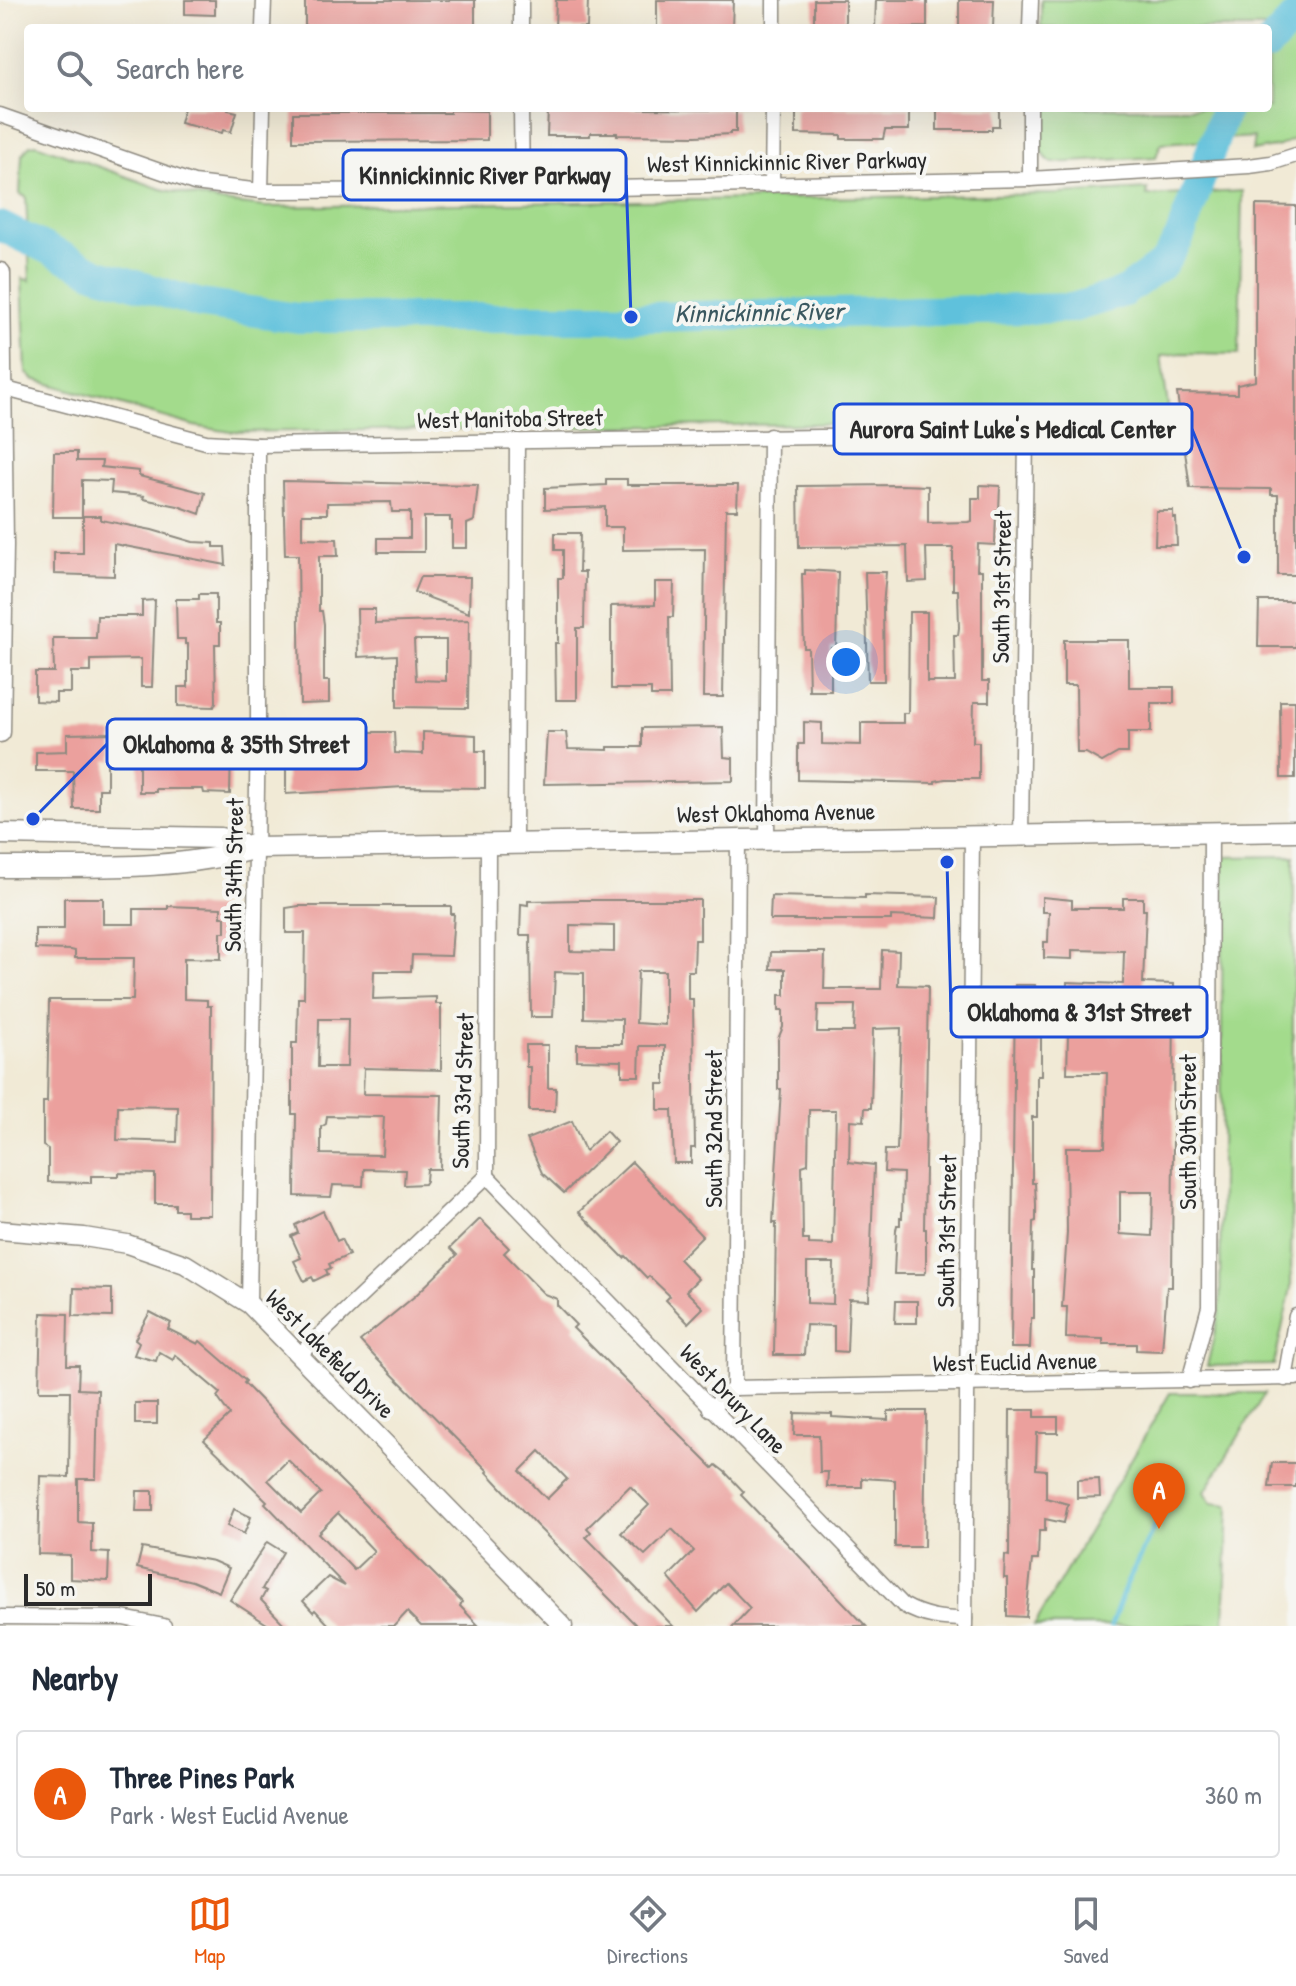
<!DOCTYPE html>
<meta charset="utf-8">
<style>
:root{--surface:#fff;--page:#f2f2f3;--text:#1f2937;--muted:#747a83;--line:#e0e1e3;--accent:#ea580c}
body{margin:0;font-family:"Patrick Hand",sans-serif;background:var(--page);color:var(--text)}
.scale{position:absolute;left:24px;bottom:20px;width:128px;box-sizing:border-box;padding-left:8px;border:4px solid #2b2b2b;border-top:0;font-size:22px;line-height:28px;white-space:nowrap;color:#2b2b2b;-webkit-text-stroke:6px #f6f6f2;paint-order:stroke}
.you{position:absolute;left:846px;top:662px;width:28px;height:28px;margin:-20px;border:6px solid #fff;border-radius:50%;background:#1a73e8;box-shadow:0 0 0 12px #1a73e833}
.badge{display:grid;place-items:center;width:52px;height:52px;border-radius:50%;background:var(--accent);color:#fff;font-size:26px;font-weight:700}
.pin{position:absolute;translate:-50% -66px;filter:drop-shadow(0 2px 4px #0008)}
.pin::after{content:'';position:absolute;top:42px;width:28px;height:24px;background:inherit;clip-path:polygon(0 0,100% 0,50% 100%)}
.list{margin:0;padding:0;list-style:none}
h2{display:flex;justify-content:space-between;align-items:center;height:104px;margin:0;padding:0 32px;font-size:34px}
h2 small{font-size:26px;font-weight:400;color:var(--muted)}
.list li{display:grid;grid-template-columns:52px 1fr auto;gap:24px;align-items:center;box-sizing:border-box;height:128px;margin:0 16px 16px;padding:0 16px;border:2px solid var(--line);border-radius:8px}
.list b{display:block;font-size:30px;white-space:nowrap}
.list p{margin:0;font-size:26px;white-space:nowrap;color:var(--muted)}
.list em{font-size:26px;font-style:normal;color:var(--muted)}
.icon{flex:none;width:44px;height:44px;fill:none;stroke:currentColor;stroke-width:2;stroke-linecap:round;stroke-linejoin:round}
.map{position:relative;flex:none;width:1296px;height:1626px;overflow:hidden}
.search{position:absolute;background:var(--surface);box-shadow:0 8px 32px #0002;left:24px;right:24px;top:24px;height:88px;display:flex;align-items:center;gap:20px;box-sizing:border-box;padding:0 28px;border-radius:8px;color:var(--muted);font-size:30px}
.sheet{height:248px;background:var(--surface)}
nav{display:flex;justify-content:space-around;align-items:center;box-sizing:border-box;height:112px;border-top:2px solid var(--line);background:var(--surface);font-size:22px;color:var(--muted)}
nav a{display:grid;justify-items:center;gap:4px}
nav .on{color:var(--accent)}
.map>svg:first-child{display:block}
.green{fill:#a3db8c;stroke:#67835c;stroke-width:2}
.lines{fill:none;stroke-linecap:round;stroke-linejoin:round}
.stream{stroke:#5ec1dc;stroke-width:5}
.river{stroke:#5ec1dc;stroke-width:30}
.building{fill:#eba09d;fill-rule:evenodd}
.minor-casing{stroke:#8e8a80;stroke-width:17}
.tertiary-casing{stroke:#8e8a80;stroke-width:21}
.secondary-casing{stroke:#8e8a80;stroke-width:23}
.minor{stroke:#fff;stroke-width:14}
.tertiary{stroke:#fff;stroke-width:18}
.secondary{stroke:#fff;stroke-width:20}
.labels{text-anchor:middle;stroke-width:8;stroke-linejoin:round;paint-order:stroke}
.street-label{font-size:24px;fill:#2b2b2b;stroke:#f6f6f2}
.water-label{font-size:26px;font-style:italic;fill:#3a5860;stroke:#f6f6f2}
.leader{fill:none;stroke:#1d4ed8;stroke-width:3}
.callout-dot{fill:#1d4ed8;stroke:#f6f6f2;stroke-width:3}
.callout{fill:#f6f6f2;stroke:#1d4ed8;stroke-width:3}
.callout-label{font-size:26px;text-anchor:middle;font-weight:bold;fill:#2b2b2b}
</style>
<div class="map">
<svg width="1296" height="1626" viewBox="0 0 1296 1626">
<rect width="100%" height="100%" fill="#f6f6f2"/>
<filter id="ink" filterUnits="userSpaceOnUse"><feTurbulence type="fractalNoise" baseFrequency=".0125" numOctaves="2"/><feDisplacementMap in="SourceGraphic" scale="16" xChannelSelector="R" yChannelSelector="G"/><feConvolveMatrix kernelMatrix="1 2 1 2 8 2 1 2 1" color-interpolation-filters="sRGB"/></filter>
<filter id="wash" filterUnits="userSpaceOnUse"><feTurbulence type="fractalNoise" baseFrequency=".006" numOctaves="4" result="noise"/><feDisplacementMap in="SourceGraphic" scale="32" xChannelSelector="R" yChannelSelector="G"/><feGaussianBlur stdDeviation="1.8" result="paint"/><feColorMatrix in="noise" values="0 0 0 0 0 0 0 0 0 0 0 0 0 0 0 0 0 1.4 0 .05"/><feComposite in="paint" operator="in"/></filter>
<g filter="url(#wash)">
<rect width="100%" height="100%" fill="#f1ead6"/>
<g class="green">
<path d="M1041,0H1296V138L1279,146L1252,151L1254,137L1161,143L1156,157L1053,163C1034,154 1041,126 1041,108H1268V28H1041Z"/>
<path d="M36,144L161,189L222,202L266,207L1059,194L1148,189L1147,196L1242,191L1239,354L1181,353L1161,356L1173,442L1038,444C1039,432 1030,426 1019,421L231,432L194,426L33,379L26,372L22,278L30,281L26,197L20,194L22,155L30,145Z"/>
<path d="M1294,856L1291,1288L1274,1365L1207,1366L1220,1310L1223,857Z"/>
<path d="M1170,1393H1265L1205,1492L1212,1503L1229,1505L1224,1626H1034Z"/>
</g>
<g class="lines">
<path class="stream" d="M1111,1626L1126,1585L1178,1478"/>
<g class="river">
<path d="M1268,46L1296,16"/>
<path d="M0,226L97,273L201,304L298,318H605L1072,308L1124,292L1164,263L1179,239L1226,108"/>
</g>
</g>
<g id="blocks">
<g class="building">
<path d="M185,0H215V15L185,14Z"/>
<rect x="305" y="0" width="170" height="28"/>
<path d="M556,0H588L587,28H555Z"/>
<path d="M657,0H733L732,28H657Z"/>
<rect x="814" y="0" width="31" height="28"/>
<path d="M876,0H927V27L875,28Z"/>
<path d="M959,0H994L993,28H959Z"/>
<path d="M184,108H228V110L237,112L231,132L223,130L222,133L180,123Z"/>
<path d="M548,108L736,110V132H730V134L696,136L617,135V133H590V136H547Z"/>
<path d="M796,108H909V130H885L883,139H841V135L796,134Z"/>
<path d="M937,108H999V126H992V130H937Z"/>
<path d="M450,110L487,111V140L293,141V113H450Z"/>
<path d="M1256,205L1296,206V575H1278V495H1271V489L1190,488L1177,393L1237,394V385L1256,381Z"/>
<path d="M54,452H77V461H102L101,467L139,471V476L205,493L200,514L178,506L143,499L144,496L111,493L112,481L82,480V517H53Z"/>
<path d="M606,479H627V485H738L737,510H726L723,697H703L705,549L623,550V527H605V507L545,509V488L606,485Z"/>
<path d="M283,481L478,485L474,521L467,524V548H452V521H450V517H424V552H378V538H410V512H392L391,502L327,503V514H302V538L337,539L338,556H319V611H322L324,624V681H329V703L300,704L298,555H285Z"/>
<path d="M900,485L928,486V523L968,522L972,521V498H980V485L1000,486L999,510H996L995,545L978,544L977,570H982V681H989V702H974L973,742H979V779H945L935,781V783L798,780V744H804V722L822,723V744L861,745V723H903V713H908L909,612H927V682H955L954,635H958L959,628L958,590H953V548H926L927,581L908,582L907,546L799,547L798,486Z"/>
<path d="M1156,511H1173V518H1176L1177,545H1155Z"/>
<path d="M83,516H101V520L152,530L193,542L214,543V547H225L226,565L114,544V576L54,574V553H83Z"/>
<path d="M555,533H580L579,572H585L584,628H577V700H556L555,643H558V578H563V550H555Z"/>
<path d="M805,570L838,572L836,648H831V691H809L808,648H804L802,574H805Z"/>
<path d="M865,572H886L883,607L884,681H868Z"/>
<path d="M420,577H470L469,613L414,592Z"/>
<path d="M655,582H674L673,617H669L670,696H651V689H611V606L655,605Z"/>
<path d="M199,594H216V623H220V644H215L216,702L214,707L178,706V687H188V644H185V639H177L176,599H199Z"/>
<path d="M155,600L152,687H141V659L91,660V672H71V693H56V702L35,701V672H54L53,638H96L97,616H142V601Z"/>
<path d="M1259,601H1296V647H1258Z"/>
<path d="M357,609H375V623L469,620L468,708L397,707V655L358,657ZM414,640H446V681L416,680Z"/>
<path d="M1064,640H1129V687H1174V703H1151V732H1128V753H1118L1102,762L1086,753H1077L1076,685H1064Z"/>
<path d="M1280,701H1295V778H1281Z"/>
<path d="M723,727L724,757L733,758V781L544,784L547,732H566L568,749L608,750V747H642V728Z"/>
<path d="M311,732H394L395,753L423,754V732L476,735V751H485V788L404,787L286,794V760H310Z"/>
<path d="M112,733L113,761H107V789H99V809H74L73,771H36V752L67,751V734Z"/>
<path d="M203,750H231L230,794L204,793L203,789H156V792H139V760L203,758Z"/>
<path d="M865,895L939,897L938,918L891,916V920H770L771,896L865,898Z"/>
<path d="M1042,897L1072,900V908H1123V898H1143V910H1146L1143,983L1174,984L1172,1287H1167L1162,1351L1136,1350V1344H1103V1339L1066,1338L1067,1307H1062L1067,1233L1066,1147H1105L1107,1073H1067L1068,1034H1041V1076H1037V1117H1032V1183H1035L1036,1205V1221L1033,1222L1032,1270H1034V1318H1031L1030,1348H1011L1015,985H1035L1034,1019L1066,1020L1067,982L1123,984L1124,951L1072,950V959L1044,958V942H1048L1049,912H1042ZM1120,1192H1153L1152,1236L1120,1234Z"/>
<path d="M64,898H103V924H134V909H168V906L221,908V917H225V932H221V959L184,958V999L207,1000V1006H211L210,1215H186V1210H175V1204H155V1174L119,1173V1176H91V1183L48,1182V1149L43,1146V1102H47L49,1000H133L134,958H75V951L71,950L35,949V929H64ZM118,1106L178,1107L177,1142L117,1140Z"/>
<path d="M582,900H700V940H695L694,971H688V999H693L694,1084L695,1148H691V1163H674L672,1110H658V1084H665V1046H640L639,1076H622V1061L577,1060V1044H622V1019L584,1018V973L555,972L553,1017H531L530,935H520L521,904L528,905V901ZM570,925L614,926V952L570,951ZM638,971H665V1025L636,1023Z"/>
<path d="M299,906H451V914H454L451,956L412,955L411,971H374L373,999L436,997V1004H441V1070L364,1068L363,1094L442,1095L440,1169H427L426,1181L424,1184L404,1185L405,1170L364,1169L363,1186L333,1185L331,1197L295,1196L296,1114H292V1043H297L298,998H304L305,933H286V908ZM319,1019H348L347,1067H318ZM327,1116L384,1117L382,1155L321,1154V1127L326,1124Z"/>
<path d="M882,950L899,951L898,985L928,986L924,1229H926V1272L924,1274H894L896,1230L897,1225H900V1218H902L903,1173L884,1172L885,1150H897L901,1028L873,1029L871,1108H865L864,1121L850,1120L849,1162L874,1165L869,1300L849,1299L847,1352L834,1351V1326L806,1325L804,1355H774L776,1223H773L781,1089H778V1039L783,1027V1010H779V995H785V969H770L771,952H825L824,989H881ZM818,1005H855L854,1032H817ZM809,1110H836L833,1245L809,1244V1240H803L802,1166L808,1164ZM807,1263H834L833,1304L807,1303Z"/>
<path d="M526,1045H548V1088H556L555,1111H529L530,1067H526Z"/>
<path d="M572,1121L585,1151L606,1131L616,1142L564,1193L542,1173L527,1139Z"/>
<path d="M632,1162L702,1236L679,1259L698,1279L686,1291L703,1308L688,1323L666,1300L670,1296L649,1276L647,1278L626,1256L624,1258L579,1212Z"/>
<path d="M323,1211L337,1241L341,1239L349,1255L329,1264L331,1268L326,1270L328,1274L314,1281L312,1277L304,1281L294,1261L301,1258L291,1236L298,1233L295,1225Z"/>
<path d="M480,1219L509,1248L504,1253L544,1294L557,1299V1305L576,1325L573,1328L713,1468L716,1465L725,1472L744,1492L741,1495L866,1626H733L750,1608L726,1583L698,1612L668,1577L694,1551L672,1529L645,1555L621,1533L649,1505L630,1486L587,1528L591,1532L586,1537L673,1626H637L537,1526L487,1472L488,1471L374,1356L360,1341L415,1296L457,1255L450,1248ZM540,1451L567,1479L547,1499L520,1471Z"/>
<path d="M74,1288L112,1289V1317L73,1316Z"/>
<path d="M896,1301H917V1323H895Z"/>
<path d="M150,1312L171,1323L168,1329L198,1344L200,1341L246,1381L244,1383L293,1433L462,1602L460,1606L479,1626H421L407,1612L394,1626H330L315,1610L313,1612L303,1601L328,1577L345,1586L265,1503L267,1501L204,1440L230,1415L217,1397L220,1393L175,1355L173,1360L159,1352L156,1361L134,1355L139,1342L135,1339ZM288,1460L321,1493L301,1513L268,1480ZM338,1513L374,1551L354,1570L318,1533Z"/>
<path d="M41,1313L68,1314L67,1365H79L78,1389L98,1390L96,1479H78V1522L92,1523V1552L109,1553L108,1581L70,1579V1555L38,1554L40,1476L69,1477L70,1391H39Z"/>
<rect x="135" y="1403" width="22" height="21"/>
<path d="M1010,1410H1035V1417H1058V1433H1037L1036,1469L1046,1470V1498L1068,1504L1064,1523L1045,1519V1531H1039L1038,1560H1032L1026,1617L1007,1616V1578H1004L1005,1555L1009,1556Z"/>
<path d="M888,1411H926L924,1547H895V1480L862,1478V1487H827L828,1472H820L819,1435H794L795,1413L832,1414V1417L888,1420Z"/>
<path d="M1272,1463H1296V1487H1269Z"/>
<path d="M1099,1479L1100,1497L1077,1498V1480Z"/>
<path d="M137,1491H153V1511H136Z"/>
<path d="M234,1509L251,1517L244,1534L227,1526Z"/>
<path d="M267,1542L283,1552L262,1589L266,1591L261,1600L286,1626H270L230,1600Z"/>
<path d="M142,1548L213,1561L229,1568L219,1592L192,1581L137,1568Z"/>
</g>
</g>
</g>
<g filter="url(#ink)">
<use href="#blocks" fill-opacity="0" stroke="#8e8a80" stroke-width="2"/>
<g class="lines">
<defs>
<g id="minor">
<path d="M774,0V28"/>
<path d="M263,28L264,0"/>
<path d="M521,28V0"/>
<path d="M1030,28L1031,0"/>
<path d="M521,108L522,190"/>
<path d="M0,115L194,183L261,191L522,190L1030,179L1249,166L1271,163L1296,155"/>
<path d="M1030,179V108"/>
<path d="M772,185L773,108"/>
<path d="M261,191L263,108"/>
<path d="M2,388L206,442L258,445L1026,434L1021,837"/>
<path d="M767,838L770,436"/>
<path d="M515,845L517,441"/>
<path d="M487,1176L903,1605C924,1617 942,1619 965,1619"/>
<path d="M249,1304L258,722V445"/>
<path d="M298,1356L487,1176L488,845"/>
<path d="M1285,1379L1296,1316"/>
<path d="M1189,1381L1209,1307L1211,832"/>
<path d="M734,1388L1296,1378"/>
<path d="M710,1409L734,1388L738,840"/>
<path d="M0,1617L123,1618L164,1626"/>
<path d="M965,1626L972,836"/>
</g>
<path id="tertiary" d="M0,1230L84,1237L127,1244L185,1264L249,1304L563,1626"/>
<g id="secondary">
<path d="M0,273L3,545L0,732"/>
<path d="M0,834L221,838L256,848"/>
<path d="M0,867C84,866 175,872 256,848L1296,831"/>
</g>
</defs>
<use href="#minor" class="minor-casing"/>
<use href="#tertiary" class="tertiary-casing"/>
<use href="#secondary" class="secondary-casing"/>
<use href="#minor" class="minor"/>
<use href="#tertiary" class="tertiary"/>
<use href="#secondary" class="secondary"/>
</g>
</g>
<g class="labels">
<g class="street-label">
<text transform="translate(787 162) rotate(-1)" y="8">West Kinnickinnic River Parkway</text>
<text transform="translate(510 419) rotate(-1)" y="8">West Manitoba Street</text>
<text transform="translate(1002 587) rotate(-89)" y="8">South 31st Street</text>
<text transform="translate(776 813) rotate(-1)" y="8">West Oklahoma Avenue</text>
<text transform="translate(234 875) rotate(-89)" y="8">South 34th Street</text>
<text transform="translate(463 1091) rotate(-88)" y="8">South 33rd Street</text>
<text transform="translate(714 1129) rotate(-90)" y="8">South 32nd Street</text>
<text transform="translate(1188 1132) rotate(-90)" y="8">South 30th Street</text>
<text transform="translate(947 1231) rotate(-89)" y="8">South 31st Street</text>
<text transform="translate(330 1354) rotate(45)" y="8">West Lakefield Drive</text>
<text transform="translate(1015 1362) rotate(-1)" y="8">West Euclid Avenue</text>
<text transform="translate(733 1399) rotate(46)" y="8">West Drury Lane</text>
</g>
<g class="water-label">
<text transform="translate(759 312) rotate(-1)" y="9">Kinnickinnic River</text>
</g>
</g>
<path class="leader" d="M631 317L626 175M1244 557L1192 429M33 819L107 744M947 862L951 1012"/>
<g class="callout-dot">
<circle cx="631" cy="317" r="8"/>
<circle cx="1244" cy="557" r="8"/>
<circle cx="33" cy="819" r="8"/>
<circle cx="947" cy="862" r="8"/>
</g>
<g class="callout">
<rect x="343" y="150" width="283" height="50" rx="8"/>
<rect x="834" y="404" width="358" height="50" rx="8"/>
<rect x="107" y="719" width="259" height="50" rx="8"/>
<rect x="951" y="987" width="256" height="50" rx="8"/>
</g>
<g class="callout-label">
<text x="485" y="184">Kinnickinnic River Parkway</text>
<text x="1013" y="438">Aurora Saint Luke's Medical Center</text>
<text x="236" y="753">Oklahoma &amp; 35th Street</text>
<text x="1079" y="1021">Oklahoma &amp; 31st Street</text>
</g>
</svg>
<div class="scale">50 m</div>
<div class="you"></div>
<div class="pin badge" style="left:1159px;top:1529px">A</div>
<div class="search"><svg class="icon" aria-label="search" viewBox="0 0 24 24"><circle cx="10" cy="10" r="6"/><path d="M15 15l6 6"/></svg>Search here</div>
</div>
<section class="sheet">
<h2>Nearby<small></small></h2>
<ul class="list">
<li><span class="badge">A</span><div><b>Three Pines Park</b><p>Park · West Euclid Avenue</p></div><em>360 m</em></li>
</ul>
</section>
<nav>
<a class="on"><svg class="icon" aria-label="map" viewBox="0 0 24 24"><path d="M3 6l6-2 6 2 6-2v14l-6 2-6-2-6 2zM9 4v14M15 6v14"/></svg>Map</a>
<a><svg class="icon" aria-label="directions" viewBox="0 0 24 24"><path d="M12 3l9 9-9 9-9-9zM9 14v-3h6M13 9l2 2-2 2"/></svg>Directions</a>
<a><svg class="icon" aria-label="saved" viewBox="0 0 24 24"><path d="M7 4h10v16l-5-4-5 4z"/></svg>Saved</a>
</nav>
